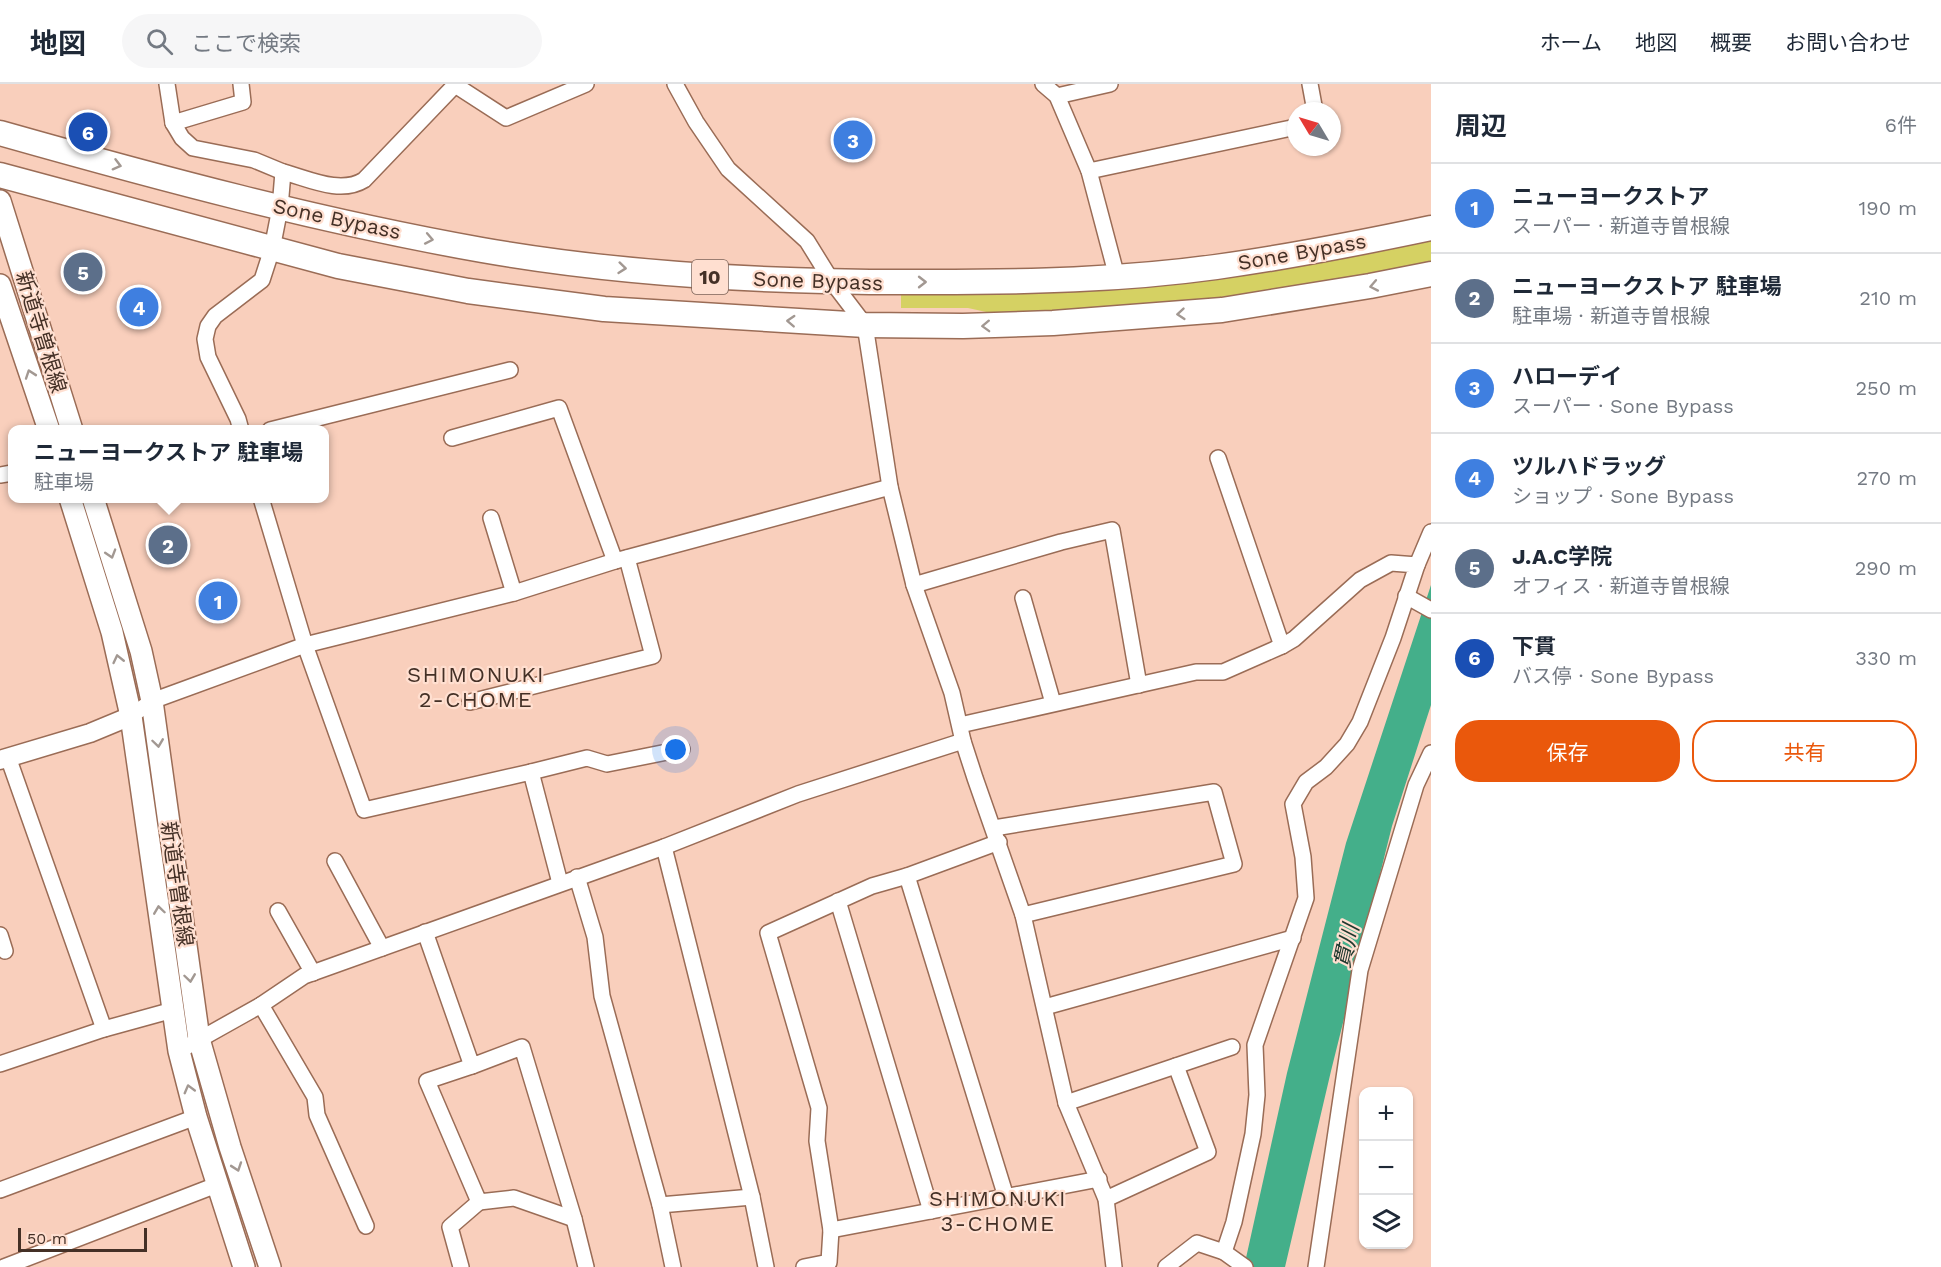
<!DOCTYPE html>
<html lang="ja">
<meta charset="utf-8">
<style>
:root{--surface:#fff;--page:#f6f6f7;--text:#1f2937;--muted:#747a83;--line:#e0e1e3;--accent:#ea580c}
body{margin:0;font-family:"Work Sans","Noto Sans JP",sans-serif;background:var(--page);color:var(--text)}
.controls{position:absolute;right:18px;bottom:18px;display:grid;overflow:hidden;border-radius:12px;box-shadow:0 2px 4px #0004}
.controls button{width:54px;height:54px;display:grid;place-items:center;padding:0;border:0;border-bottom:2px solid var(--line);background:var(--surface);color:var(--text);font:30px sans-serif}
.compass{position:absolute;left:1287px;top:18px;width:54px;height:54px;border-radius:50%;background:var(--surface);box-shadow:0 2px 4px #0004;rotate:308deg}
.scale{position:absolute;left:18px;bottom:15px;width:129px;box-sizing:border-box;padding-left:6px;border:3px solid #443026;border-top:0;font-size:16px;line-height:21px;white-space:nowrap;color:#443026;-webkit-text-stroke:4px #ffdfd0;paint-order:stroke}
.you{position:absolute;left:676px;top:666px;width:21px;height:21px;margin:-15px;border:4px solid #fff;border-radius:50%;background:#1a73e8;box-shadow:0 0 0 9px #1a73e833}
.badge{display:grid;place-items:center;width:39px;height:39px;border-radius:50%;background:var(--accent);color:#fff;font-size:20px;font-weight:700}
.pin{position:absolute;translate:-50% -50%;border:3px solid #fff;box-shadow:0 2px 6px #0006}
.popup{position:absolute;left:8px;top:341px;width:321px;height:78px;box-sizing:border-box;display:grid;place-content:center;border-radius:12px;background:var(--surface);filter:drop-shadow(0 2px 4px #0005);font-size:20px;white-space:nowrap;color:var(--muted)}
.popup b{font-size:22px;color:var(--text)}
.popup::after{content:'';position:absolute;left:50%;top:100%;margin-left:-12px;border:12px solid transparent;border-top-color:var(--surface)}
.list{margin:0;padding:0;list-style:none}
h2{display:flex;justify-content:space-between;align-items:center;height:78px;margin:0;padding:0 24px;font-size:26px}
h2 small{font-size:20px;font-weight:400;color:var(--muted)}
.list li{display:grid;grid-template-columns:39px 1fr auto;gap:18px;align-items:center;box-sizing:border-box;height:90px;padding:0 24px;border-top:2px solid var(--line)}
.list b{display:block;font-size:22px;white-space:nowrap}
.list p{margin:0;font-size:20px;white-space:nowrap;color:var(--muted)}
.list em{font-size:20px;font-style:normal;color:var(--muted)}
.actions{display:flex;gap:12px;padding:18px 24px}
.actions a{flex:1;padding:14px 0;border:2px solid var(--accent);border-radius:24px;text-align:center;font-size:21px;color:var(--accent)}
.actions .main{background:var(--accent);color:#fff}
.icon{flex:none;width:33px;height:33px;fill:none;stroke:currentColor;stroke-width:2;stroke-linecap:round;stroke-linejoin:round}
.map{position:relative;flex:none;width:1431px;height:1183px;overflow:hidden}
header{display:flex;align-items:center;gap:36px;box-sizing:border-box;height:84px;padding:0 30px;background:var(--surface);border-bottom:2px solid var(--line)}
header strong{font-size:28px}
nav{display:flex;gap:33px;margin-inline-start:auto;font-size:21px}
.search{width:420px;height:54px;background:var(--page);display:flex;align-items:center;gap:15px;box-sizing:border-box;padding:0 21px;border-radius:33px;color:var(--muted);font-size:22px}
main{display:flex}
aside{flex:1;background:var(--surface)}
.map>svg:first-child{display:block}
.green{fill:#d5d163}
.water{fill:#44af8a}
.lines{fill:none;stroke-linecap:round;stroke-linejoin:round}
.minor-casing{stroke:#9a6c56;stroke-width:18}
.tertiary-casing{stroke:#9a6c56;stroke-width:21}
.secondary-casing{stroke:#9a6c56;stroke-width:24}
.trunk-casing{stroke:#9a6c56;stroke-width:27}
.minor{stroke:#fff;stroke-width:15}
.tertiary{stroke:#fff;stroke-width:18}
.secondary{stroke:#fff;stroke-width:21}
.trunk{stroke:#fff;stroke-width:24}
.oneway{stroke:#a29892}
.labels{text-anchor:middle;stroke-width:4.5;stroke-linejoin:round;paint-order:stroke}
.shield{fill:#ffdfd0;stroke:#7c6459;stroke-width:1.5}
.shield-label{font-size:20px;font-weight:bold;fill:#443026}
.street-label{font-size:21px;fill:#443026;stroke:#ffdfd0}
.neighbourhood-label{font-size:22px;letter-spacing:1.5px;fill:#443026;stroke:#ffdfd0}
.water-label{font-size:22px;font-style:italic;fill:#21392f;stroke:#ffdfd0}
</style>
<header>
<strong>地図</strong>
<div class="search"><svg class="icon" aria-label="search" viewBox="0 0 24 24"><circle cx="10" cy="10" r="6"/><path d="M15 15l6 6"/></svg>ここで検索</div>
<nav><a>ホーム</a><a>地図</a><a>概要</a><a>お問い合わせ</a></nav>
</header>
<main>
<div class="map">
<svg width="1431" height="1183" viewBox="0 0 1431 1183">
<rect width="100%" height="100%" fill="#f9cfbc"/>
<path class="green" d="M1431,156V177L1347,194L1239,211L1122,224L1000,231L968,224H901V210L1021,208Z"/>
<path class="water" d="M1431,501V621L1392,742L1331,987L1285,1183H1244L1287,989L1346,759Z"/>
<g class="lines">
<defs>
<g id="minor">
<path d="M167,0L173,39"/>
<path d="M241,0L243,18L173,39L182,54L193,64L254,76L283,88"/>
<path d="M675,0L696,38L728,85L807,157L833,199L865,241L890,403L914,501L952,609L963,657L975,694L1023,831L1066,1019L1106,1115L1114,1183"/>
<path d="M1043,0L1057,12L1089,87L1117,193"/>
<path d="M1310,0L1315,27"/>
<path d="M455,1L506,34L586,0"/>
<path d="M1057,12L1110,0"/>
<path d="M1089,87L1296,43"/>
<path d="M241,346L238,335L208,273L205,255L208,242L215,232L262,196L272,165L280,124L283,88C307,94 340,111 364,96L456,0"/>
<path d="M270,346L510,286"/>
<path d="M452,354L559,324L615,477"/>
<path d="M1218,374L1282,562"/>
<path d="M0,391L12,389"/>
<path d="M261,414L305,561L364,726L531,688L560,799"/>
<path d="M491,434L514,509"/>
<path d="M1417,481L1431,448"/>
<path d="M914,501L1061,458L1112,446L1139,601"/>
<path d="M1406,512L1431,526"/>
<path d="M1023,514L1053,619"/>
<path d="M470,618L653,572L627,474"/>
<path d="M131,632L152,617L305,561L514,509L615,477L890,403"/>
<path d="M960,641L1196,588H1223L1282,562L1294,555L1360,496L1391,479L1417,481L1393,554L1360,638L1347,660L1326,683L1306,698L1293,720L1303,773L1306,814L1255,961L1257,1011L1253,1050L1234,1138L1224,1168"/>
<path d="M8,673L104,945"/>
<path d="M531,688L587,674L607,680L682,665"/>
<path d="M994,744L1214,708L1234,780L1023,831"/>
<path d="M664,763L752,1113L766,1183"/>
<path d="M335,777L382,864"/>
<path d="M907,792L1006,1113"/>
<path d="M577,793L595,853L602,912L660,1121L673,1183"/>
<path d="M838,817L931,1127"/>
<path d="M278,827L313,889"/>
<path d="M425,848L472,982L522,963L574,1135L586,1183"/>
<path d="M0,851L5,867"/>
<path d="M261,921L315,1013L317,1031L366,1142"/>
<path d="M1045,923L1293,854"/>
<path d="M179,967L261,921L304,892L664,763L798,710L963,657"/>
<path d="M0,980L104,945L173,926"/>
<path d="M472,982L427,997L479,1118L514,1114L574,1135"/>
<path d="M1066,1019L1232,963"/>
<path d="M0,1106L196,1033"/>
<path d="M1106,1115L1208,1068L1176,982"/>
<path d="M660,1121L752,1113"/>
<path d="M831,1146L1099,1095"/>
<path d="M4,1183L219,1100"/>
<path d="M461,1183L450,1143L479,1118"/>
<path d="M804,1183L829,1178L831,1146L817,1057L819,1024L768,849L872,802L907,792L999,758"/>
<path d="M1166,1183L1197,1159L1224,1168L1245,1183"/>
<path d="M1316,1183L1360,886L1416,701L1431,669"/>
</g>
<path id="tertiary" d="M0,676L90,649L131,632"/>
<g id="secondary">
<path d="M0,117L72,346"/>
<path d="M0,201L49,346"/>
<path d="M70,414L112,548L131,632L179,967L196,1033L244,1183"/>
<path d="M93,414L141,567L152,617L199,955L230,1063L270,1183"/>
</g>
<g id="trunk">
<path d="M0,49C159,94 319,137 482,166C630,192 781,199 932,198C1027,198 1122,196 1216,183C1288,173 1360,159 1431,144"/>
<path d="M0,91L338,182L468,207L604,225L865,241L963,242L1053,239L1222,226L1370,202L1431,190"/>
</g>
</defs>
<use href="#minor" class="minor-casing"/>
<use href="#tertiary" class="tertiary-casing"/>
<use href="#secondary" class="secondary-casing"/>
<use href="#trunk" class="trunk-casing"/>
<use href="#minor" class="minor"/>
<use href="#tertiary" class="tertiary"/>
<use href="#secondary" class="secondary"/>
<use href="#trunk" class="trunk"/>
</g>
<defs><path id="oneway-chevron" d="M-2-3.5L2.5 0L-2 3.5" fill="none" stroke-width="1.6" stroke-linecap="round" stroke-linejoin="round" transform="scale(1.5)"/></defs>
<g class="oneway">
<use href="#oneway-chevron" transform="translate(117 81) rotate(15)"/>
<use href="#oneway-chevron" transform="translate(429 155) rotate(11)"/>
<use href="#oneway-chevron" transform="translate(622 184) rotate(6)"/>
<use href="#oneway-chevron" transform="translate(922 198)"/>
<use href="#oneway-chevron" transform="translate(1374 202) rotate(169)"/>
<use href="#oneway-chevron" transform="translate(1181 230) rotate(175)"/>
<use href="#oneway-chevron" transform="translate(791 237) rotate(-177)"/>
<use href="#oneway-chevron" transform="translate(986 242) rotate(178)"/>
<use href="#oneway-chevron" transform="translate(30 290) rotate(-109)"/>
<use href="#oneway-chevron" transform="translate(111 470) rotate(73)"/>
<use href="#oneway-chevron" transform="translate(118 575) rotate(-103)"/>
<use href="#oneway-chevron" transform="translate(158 659) rotate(82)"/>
<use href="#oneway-chevron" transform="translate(159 826) rotate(-98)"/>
<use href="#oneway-chevron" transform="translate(190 894) rotate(82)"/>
<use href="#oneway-chevron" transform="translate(189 1005) rotate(-105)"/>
<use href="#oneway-chevron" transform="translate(237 1083) rotate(71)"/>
</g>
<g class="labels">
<rect class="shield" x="692" y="176" width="36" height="34" rx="4.5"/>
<g class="shield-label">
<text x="710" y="200">10</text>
</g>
<g class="street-label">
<text transform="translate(337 135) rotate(12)" y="7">Sone Bypass</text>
<text transform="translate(1302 168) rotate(-10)" y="7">Sone Bypass</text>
<text transform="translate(818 197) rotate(2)" y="7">Sone Bypass</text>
<text transform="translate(41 248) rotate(73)" y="7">新道寺曽根線</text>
<text transform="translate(177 800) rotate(82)" y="7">新道寺曽根線</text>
</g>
<g class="neighbourhood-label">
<text x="476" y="598">SHIMONUKI<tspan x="476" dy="25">2-CHOME</tspan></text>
<text x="998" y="1122">SHIMONUKI<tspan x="998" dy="25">3-CHOME</tspan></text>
</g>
<g class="water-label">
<text transform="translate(1346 862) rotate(-77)" y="8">貫川</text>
</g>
</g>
</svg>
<div class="controls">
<button>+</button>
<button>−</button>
<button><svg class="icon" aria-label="layers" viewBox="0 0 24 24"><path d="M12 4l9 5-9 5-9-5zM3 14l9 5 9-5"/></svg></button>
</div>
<svg class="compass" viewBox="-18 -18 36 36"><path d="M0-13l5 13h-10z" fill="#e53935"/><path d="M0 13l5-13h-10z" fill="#747a83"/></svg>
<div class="scale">50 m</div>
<div class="you"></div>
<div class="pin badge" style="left:218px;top:517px;background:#3f7fe0">1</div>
<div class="pin badge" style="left:168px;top:461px;background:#5c6f8a">2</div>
<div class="popup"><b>ニューヨークストア 駐車場</b>駐車場</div>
<div class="pin badge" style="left:853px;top:56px;background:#3f7fe0">3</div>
<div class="pin badge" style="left:139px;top:223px;background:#3f7fe0">4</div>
<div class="pin badge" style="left:83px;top:188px;background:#5c6f8a">5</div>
<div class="pin badge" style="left:88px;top:48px;background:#1a4fb4">6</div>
</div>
<aside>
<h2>周辺<small>6件</small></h2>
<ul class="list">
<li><span class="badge" style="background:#3f7fe0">1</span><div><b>ニューヨークストア</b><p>スーパー · 新道寺曽根線</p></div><em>190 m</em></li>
<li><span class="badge" style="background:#5c6f8a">2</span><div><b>ニューヨークストア 駐車場</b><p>駐車場 · 新道寺曽根線</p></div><em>210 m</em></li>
<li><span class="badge" style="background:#3f7fe0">3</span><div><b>ハローデイ</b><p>スーパー · Sone Bypass</p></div><em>250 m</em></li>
<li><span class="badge" style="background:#3f7fe0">4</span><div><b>ツルハドラッグ</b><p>ショップ · Sone Bypass</p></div><em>270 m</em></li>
<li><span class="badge" style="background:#5c6f8a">5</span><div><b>J.A.C学院</b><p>オフィス · 新道寺曽根線</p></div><em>290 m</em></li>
<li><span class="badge" style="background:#1a4fb4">6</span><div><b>下貫</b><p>バス停 · Sone Bypass</p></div><em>330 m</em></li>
</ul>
<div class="actions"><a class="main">保存</a><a>共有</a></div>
</aside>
</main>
